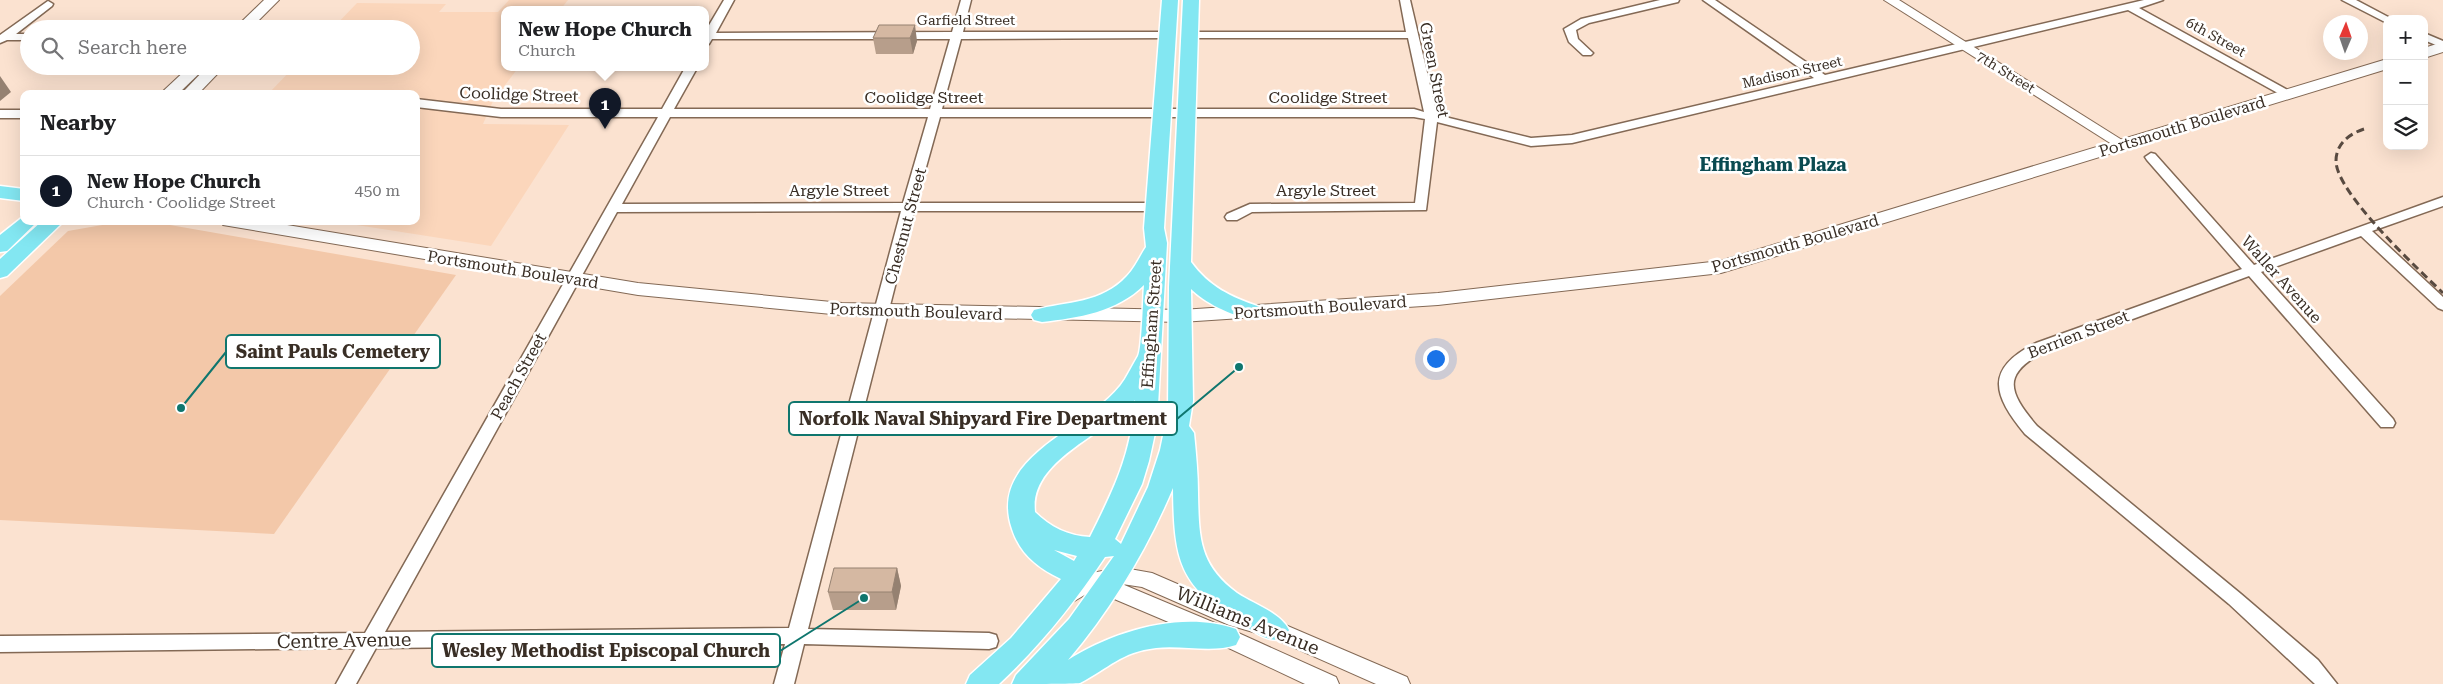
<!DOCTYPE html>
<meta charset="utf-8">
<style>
:root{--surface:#fff;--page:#f6f6f6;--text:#202124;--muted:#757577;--line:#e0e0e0;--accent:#111827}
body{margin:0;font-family:"Roboto Serif",serif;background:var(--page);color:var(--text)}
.controls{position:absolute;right:15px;top:15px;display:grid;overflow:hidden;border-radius:10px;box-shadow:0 5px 20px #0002}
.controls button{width:45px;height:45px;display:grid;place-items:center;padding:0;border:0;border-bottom:1px solid var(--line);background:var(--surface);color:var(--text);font:25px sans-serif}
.compass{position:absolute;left:2323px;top:15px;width:45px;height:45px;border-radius:50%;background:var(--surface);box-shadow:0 5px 20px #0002;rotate:2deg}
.you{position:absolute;left:1435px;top:358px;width:18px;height:18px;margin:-12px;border:4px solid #fff;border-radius:50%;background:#1a73e8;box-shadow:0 0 0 8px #1a73e833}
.badge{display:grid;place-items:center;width:32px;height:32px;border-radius:50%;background:var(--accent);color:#fff;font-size:16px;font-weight:700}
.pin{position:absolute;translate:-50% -41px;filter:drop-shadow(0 1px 2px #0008)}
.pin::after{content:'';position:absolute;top:26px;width:18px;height:15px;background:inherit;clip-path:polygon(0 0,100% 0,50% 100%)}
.popup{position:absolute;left:501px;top:6px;width:208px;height:65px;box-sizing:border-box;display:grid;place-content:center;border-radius:10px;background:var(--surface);filter:drop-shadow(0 1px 4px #0005);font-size:16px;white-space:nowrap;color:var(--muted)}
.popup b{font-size:19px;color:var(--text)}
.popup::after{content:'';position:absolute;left:50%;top:100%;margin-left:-10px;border:10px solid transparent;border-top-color:var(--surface)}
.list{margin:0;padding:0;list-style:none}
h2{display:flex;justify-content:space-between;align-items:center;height:65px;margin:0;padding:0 20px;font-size:21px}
h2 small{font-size:16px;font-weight:400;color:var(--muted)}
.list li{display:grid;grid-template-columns:32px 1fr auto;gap:15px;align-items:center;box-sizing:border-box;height:70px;padding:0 20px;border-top:1px solid var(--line)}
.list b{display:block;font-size:19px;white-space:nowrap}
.list p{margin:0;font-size:16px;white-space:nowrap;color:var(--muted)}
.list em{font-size:16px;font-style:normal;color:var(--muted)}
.icon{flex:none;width:28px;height:28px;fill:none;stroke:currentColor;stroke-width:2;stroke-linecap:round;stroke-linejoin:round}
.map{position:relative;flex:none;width:2443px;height:684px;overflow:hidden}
.search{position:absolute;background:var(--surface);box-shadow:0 5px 20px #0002;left:20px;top:20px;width:400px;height:55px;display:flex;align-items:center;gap:12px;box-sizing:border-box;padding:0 18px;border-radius:28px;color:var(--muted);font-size:19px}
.panel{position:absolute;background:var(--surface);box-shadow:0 5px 20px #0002;left:20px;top:90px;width:400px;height:135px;border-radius:10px}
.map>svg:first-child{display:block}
.built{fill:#fbd6bb}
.green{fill:#f3c8a9}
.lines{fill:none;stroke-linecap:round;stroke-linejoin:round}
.minor-casing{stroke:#836955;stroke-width:3}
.tertiary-casing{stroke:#836955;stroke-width:2}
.secondary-casing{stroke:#836955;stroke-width:2}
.primary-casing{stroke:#fff;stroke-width:3}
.minor{fill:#fff;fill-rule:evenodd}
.tertiary{fill:#fff;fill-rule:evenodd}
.secondary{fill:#fff;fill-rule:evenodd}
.primary{fill:#83e7f2;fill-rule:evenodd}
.rail{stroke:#584a40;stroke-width:3;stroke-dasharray:8 4.5;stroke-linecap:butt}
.wall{fill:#b79e8b}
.shaded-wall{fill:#958171}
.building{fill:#d5b8a2;stroke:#958171}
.labels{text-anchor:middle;stroke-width:5;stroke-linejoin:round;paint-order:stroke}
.far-street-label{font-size:14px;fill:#392e25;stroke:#fff}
.street-label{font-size:16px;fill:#392e25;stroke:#fff}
.neighbourhood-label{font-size:18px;font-weight:bold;fill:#0a4a50;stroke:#fff}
.near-street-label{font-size:19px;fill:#392e25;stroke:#fff}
.leader{fill:none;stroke:#0f766e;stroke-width:2}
.callout-dot{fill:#0f766e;stroke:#fff;stroke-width:2}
.callout{fill:#fff;stroke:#0f766e;stroke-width:2}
.callout-label{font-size:18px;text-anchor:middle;font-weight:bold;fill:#392e25}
</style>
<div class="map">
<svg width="2443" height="684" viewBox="0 0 2443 684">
<rect width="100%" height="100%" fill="#fbe2d0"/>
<path class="built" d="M509,0H568L560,10H505V68H518L493,101L483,124L569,125L491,246L331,221H416V94H268L295,66H411V29H332L357,3L446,4L439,12H498Z"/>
<path class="green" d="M125,221H147L456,275L274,534L0,520V296L68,231Z"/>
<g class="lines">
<defs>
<g id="minor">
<path d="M724,0H734L716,33L952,32L961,0H971L963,32H1166L1172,35L1166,38L961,39L942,109H1414L1424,112L1408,38H1190L1184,35L1190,32H1406L1400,0H1410L1437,115L1531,138L1572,135L1814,78L1703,0H1715L1825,75L2144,0H2163L2139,8L2295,94L2289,98L2285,97L2128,10L1572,143L1531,146L1437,122L1426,210L1252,212L1237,220H1227L1225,217L1227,214L1250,204L1415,203L1425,119L1414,117H940L916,203H1156L1163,207L1156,211H914L808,629L989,633L996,635L998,641L996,647L989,649L804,644L794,684H774L785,644L376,648L356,684H336L356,648L0,652V636L365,633L658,117H501L416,107V99L501,109H662L685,68H697L674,109H930L950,39H712L709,44L705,45V32ZM670,117H928L903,203L622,204ZM901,211L789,628L385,632L617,212Z"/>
<path d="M1660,0H1679L1678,2L1589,23L1576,30L1578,39L1593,53L1591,55H1583L1569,42L1564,29L1581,19Z"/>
<path d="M2342,0H2356L2392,19H2387V22L2383,21Z"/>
<path d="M48,1L53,4L52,6L16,34H29V40H7L0,43V35Z"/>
<path d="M2424,33L2443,41V48L2424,40Z"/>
<rect x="0" y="110" width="24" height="8"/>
<path d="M2151,153L2155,154L2254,265L2443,197V206L2372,231L2443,297V310L2438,308L2361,236L2261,272L2393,419L2395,423L2393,427H2381L2249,276L2046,351C2002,373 2007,391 2037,426L2241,594L2318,660L2337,684H2315L2229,604L2025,434C1993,395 1984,369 2036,343L2242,269L2147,160L2145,157Z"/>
</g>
<g id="tertiary">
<path d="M1884,0H1899L2130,145L2123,149L2118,148Z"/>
<path d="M1124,568L1152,573L1242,612L1283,624L1407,677L1410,684H1376L1270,637L1229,625L1142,587L1122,584L1234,631L1336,677L1339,684H1305L1218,643L1093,590L1066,606L1059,603L1055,597C1067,575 1102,570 1124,568Z"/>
</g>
<g id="secondary">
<path d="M264,0H279L250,29H234Z"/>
<path d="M2443,42V52L2424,58V48Z"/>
<path d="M2387,59V69L1721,273L1438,305L1181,322L842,315L638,295L229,226L223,225L220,221H263L638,283L842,303L1181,310L1438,293L1720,261Z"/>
<path d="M190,66H207L178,94H160Z"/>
<path d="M208,66H225L198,94H181Z"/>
</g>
<g id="primary">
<path d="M1162,0H1178L1164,228L1167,243L1157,424L1149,461L1142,484L1115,539L1121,544L1148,487L1160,450L1168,412L1169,287L1183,0H1199L1191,262C1209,287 1231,297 1260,307L1263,312L1260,317C1240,322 1205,303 1191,289L1193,401L1189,426L1194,433C1196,453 1198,474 1198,494C1199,538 1199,565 1237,593C1253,604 1280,612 1289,630L1285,638C1269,644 1257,633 1243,625C1178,586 1174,560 1173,488C1146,551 1112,608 1068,660C1114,631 1182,610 1236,629L1240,637L1236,645C1213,653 1181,645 1156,648C1121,652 1109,668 1080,683C1072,684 1024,684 1012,684L1016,675L1069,619L1114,556L1105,557C1074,603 1040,646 999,684H966L970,675L1011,638L1061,579C1038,568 1020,554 1012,529C986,453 1094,429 1125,379C1129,372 1134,363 1138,356C1142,348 1143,297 1144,285C1117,312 1078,318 1042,322L1034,320L1031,315L1034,310C1068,301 1101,304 1127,276C1135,268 1140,256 1146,247L1144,228ZM1135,400C1131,455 1114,489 1090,537C1068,536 1050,527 1035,512C1029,459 1107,435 1135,400ZM1054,550L1077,556L1074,561Z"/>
<path d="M0,186L24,189V201L0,198Z"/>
<path d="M24,216V221H38L7,251L0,252V235Z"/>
<path d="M42,221H64L7,276L0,278V259Z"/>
</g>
</defs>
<use href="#minor" class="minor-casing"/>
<use href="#tertiary" class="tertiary-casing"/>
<use href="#secondary" class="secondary-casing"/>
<use href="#primary" class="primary-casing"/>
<use href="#minor" class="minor"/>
<use href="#tertiary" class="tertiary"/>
<use href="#secondary" class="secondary"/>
<use href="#primary" class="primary"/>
<path class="rail" d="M2364,129C2349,134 2336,144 2336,161C2336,193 2419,270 2443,293"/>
</g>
<g class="wall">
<path d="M879,25L917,41L913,54H876L873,38Z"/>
<path d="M897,568L901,586L896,610H833L828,592Z"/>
</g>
<g class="shaded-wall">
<path d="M915,25L917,41L913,54L910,38Z"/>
<path d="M0,76L11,92L0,101Z"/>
<path d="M897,568L901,586L896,610L892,592Z"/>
</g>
<g class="building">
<path d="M879,25H915L910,38H873Z"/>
<path d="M834,568H897L892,592H828Z"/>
</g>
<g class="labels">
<g class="far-street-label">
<text x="966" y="25">Garfield Street</text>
<text transform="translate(2216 37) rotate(29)" y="5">6th Street</text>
<text transform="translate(1792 72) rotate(-13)" y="5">Madison Street</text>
<text transform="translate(2006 72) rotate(32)" y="5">7th Street</text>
</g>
<g class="street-label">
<text transform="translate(1435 70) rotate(79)" y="6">Green Street</text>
<text transform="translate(519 94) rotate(2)" y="6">Coolidge Street</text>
<text x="924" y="103">Coolidge Street</text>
<text x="1328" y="103">Coolidge Street</text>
<text transform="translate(2182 126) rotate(-17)" y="6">Portsmouth Boulevard</text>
<text x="839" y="196">Argyle Street</text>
<text x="1326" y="196">Argyle Street</text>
<text transform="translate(905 226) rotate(-75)" y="6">Chestnut Street</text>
<text transform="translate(1795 243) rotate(-16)" y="6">Portsmouth Boulevard</text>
<text transform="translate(513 269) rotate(9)" y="6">Portsmouth Boulevard</text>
<text transform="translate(2282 279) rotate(48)" y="6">Waller Avenue</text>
<text transform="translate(1320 307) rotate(-4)" y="6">Portsmouth Boulevard</text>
<text transform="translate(916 311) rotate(2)" y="6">Portsmouth Boulevard</text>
<text transform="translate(1151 324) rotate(-86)" y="6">Effingham Street</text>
<text transform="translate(2078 334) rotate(-21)" y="6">Berrien Street</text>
<text transform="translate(518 376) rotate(-61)" y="6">Peach Street</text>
</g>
<g class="neighbourhood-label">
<text x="1773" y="171">Effingham Plaza</text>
</g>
<g class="near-street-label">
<text transform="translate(1248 620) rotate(22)" y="7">Williams Avenue</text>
<text transform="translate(344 640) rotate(-1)" y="7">Centre Avenue</text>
</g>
</g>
<path class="leader" d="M181 408L226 352M1239 367L1177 419M864 598L780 651"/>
<g class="callout-dot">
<circle cx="181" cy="408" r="5"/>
<circle cx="1239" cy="367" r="5"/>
<circle cx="864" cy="598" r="5"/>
</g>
<g class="callout">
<rect x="226" y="335" width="214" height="33" rx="5"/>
<rect x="789" y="402" width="388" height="33" rx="5"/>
<rect x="432" y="634" width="348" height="33" rx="5"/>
</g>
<g class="callout-label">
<text x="333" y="358">Saint Pauls Cemetery</text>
<text x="983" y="425">Norfolk Naval Shipyard Fire Department</text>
<text x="606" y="657">Wesley Methodist Episcopal Church</text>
</g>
</svg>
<div class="controls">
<button>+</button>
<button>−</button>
<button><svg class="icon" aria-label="layers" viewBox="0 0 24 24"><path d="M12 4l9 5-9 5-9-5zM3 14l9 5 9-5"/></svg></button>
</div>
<svg class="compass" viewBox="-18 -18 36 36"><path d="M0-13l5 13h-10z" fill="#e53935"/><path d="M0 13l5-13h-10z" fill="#757577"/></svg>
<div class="you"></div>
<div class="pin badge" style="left:605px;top:129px">1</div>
<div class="popup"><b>New Hope Church</b>Church</div>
<div class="search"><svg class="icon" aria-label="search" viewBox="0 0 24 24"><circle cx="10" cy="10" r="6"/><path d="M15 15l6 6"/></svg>Search here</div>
<section class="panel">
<h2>Nearby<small></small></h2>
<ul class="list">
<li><span class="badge">1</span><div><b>New Hope Church</b><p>Church · Coolidge Street</p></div><em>450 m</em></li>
</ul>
</section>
</div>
